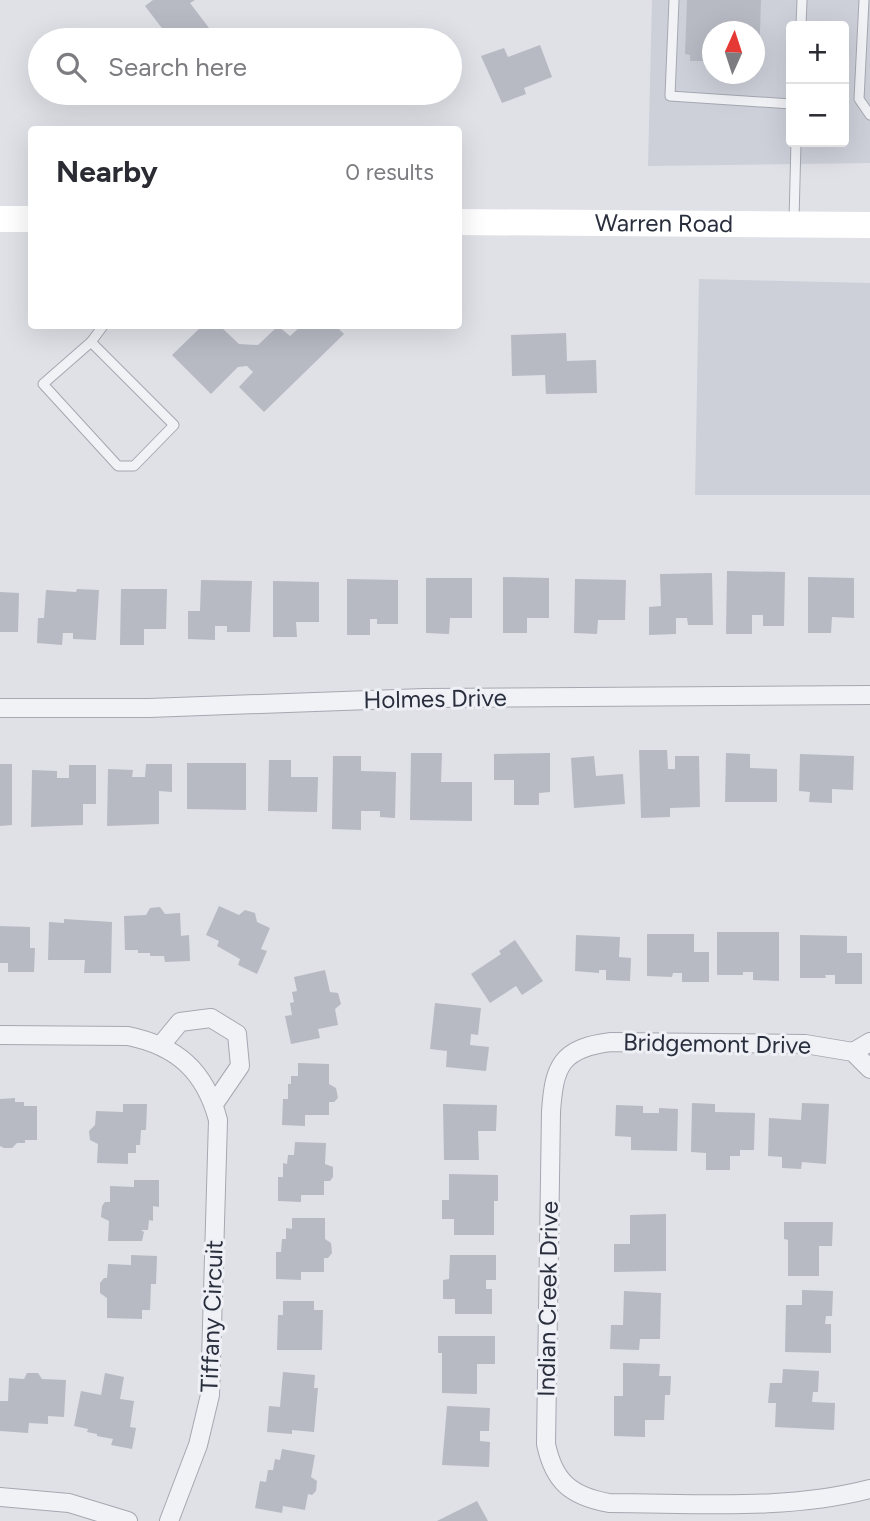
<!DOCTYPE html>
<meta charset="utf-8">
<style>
:root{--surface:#fff;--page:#f7f7f7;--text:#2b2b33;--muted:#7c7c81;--line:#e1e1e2}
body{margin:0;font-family:Figtree,sans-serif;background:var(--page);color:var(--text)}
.controls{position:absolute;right:21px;top:21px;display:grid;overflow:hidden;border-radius:7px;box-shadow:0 7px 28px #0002}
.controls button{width:63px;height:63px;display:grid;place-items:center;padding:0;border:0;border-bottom:2px solid var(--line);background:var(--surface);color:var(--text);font:35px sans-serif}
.compass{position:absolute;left:702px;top:21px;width:63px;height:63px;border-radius:50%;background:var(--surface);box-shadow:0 7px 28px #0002;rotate:3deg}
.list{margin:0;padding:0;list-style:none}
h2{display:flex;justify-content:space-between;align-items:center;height:91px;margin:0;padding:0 28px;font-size:30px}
h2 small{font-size:23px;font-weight:400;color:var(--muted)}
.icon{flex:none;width:38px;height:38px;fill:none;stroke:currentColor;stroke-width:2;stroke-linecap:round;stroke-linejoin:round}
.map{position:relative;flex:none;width:870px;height:1521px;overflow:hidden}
.search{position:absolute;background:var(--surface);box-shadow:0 7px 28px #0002;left:28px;top:28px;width:434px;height:77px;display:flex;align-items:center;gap:18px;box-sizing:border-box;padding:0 24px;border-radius:38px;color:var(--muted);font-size:26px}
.panel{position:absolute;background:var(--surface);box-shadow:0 7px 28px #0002;left:28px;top:126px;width:434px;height:203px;border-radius:7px}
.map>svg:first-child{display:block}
.built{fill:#cdd0d9;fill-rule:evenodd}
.building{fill:#b7bac3}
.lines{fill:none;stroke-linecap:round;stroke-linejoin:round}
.lane-casing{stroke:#a5a8b1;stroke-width:11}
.street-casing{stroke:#a5a8b1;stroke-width:20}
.lane{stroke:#f1f2f6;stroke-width:9}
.street{stroke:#f1f2f6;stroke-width:18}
.secondary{stroke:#fff;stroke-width:26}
.labels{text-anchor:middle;stroke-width:6;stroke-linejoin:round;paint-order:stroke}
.street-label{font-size:24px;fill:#292e3d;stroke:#eef0f5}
</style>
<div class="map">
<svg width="870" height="1521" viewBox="0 0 870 1521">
<rect width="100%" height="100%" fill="#dfe1e7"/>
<g class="built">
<path d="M652,0H870V163L648,166ZM791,26H844V142H791ZM712,32H754V74H712Z"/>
<path d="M699,279L870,283V495H695Z"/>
</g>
<g class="building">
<path d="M153,0H195L190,3L209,28L193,40H171L145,6Z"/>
<path d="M687,0H761L759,63H754V32H712V63L710,61H690V55L685,54Z"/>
<path d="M540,45L552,77L524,88L526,94L502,103L481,56L504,48L508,57Z"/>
<path d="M395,93H437L436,97L395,95Z"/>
<path d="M202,326H220L239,344L258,345L278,326L290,336L301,326H336L344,334L264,412L239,387L253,372L247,366L238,367L211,394L172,355Z"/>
<path d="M566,333L567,361L596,360L597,393L546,394L545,375L512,376L511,335Z"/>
<path d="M727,571L785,572L784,626H763V615H752V634H726Z"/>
<path d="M712,573L713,625H688L687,618H676V634L649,635V607L661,606L660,574Z"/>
<path d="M503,577L549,578V618H527V633H503Z"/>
<path d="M808,577L854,578V618L832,617L831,633H808Z"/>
<path d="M426,578H472V618H450L449,634L426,633Z"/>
<path d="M347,579L398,580V624H377V619H370V635H347Z"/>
<path d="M575,579L626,580L625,620H598L597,634L574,633Z"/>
<path d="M201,580L252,581L250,632H227V626H215V640L188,639V611H200Z"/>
<path d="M273,581L319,582V622H296L297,637H273Z"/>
<path d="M77,589L99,590L96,640L73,639V633H63L62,645L37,643L38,618H44L46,590L76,592Z"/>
<path d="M121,589H167L166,629H144V645H120Z"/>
<path d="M0,592L19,593L18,632H0Z"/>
<path d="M639,750H667L668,769H675V756H699L700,807L670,808V817L641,818Z"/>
<path d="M411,753H442L441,782H472V821L410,820Z"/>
<path d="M550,753V792L539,793V805H514V780H494V754Z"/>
<path d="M726,753L750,754V768L777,769V802H725Z"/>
<path d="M800,754L854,756L853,790L832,789V803L809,802L810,792L799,791Z"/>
<path d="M333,756H361V771L396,772L395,818L380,817V811H361V830L332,829Z"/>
<path d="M594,756L596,776L623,774L625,804L574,808L571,758Z"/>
<path d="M269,760H291V777H318L317,812L268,811Z"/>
<path d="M187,763H246V810L187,809Z"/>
<path d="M0,764H12V825L0,826Z"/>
<path d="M146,764H172V792L159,791V824L107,826L108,769L133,770L132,777H145Z"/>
<path d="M69,765H96V804H83V825L31,827L32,770L57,771V778H69Z"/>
<path d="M219,906L239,915L245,910L255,913L257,922L270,928L261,949L267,951L257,974L238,965L240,959L217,946L219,941L206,935Z"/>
<path d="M160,907L165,914L180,913L181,936L189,935L190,961L165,962L164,956H150V953H138V950H125L124,916L146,915L150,908Z"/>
<path d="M64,919L112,922L111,973H84L85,960H48L49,922L64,923Z"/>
<path d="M0,926L30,927V948H35L34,972H8V963H0Z"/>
<path d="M717,932H779V981L753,980V972H743V975H717Z"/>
<path d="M647,934H694V952H709V982H682V973H673L672,977L647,976Z"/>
<path d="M576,935L620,937L619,957L631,958L630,981L606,980V970H599V973L575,971Z"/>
<path d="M800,935L847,936V953H862V984H835V975H825L826,978H800Z"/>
<path d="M515,940L543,981L522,995L516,986L490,1003L471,974L501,954L499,951Z"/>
<path d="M325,970L330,992L338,993L341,1004L335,1009L338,1025L318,1029L320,1038L291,1044L285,1016L292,1015L290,1003L294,1002L292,992L297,991L294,977Z"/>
<path d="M435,1003L481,1008L478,1035L471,1034L470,1045L489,1047L486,1071L446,1067L447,1051L430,1049Z"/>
<path d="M298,1063L329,1064V1084L336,1088L338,1098L334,1102H329V1115H305V1126L282,1125L283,1099H288V1084H291V1076H298Z"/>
<path d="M15,1098V1102H24V1106H37V1140H25V1143H17L12,1148H4L0,1146V1099Z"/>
<path d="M692,1103L715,1104V1112L755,1113L754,1150H740V1156H730V1170H706V1153L691,1152Z"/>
<path d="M802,1103L829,1104L826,1164L802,1162L801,1169L782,1168V1157L768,1156L769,1118L801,1120Z"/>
<path d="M123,1104H147L146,1130H141L140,1145H136V1153H128V1164L97,1163L98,1144L90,1140L89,1131L95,1125L96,1111L123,1112Z"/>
<path d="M443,1104L497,1105L496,1131H478L479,1160H444Z"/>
<path d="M616,1105L643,1106V1113H659V1108L678,1109L677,1151L631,1150V1137L615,1136Z"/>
<path d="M295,1142L326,1143L325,1164L333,1167V1177L330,1181H324V1195H301V1202L278,1201V1177H283V1163L287,1164L288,1155H294Z"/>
<path d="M449,1174L498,1175V1201H494V1235H454V1219H442V1200H449Z"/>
<path d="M134,1180H159V1207L153,1206V1221L149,1220L148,1230H141L144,1232L142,1241H108L109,1221L101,1217L102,1206L105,1202H110V1186L134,1187Z"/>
<path d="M666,1214V1271L614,1272V1244H630V1215Z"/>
<path d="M292,1218H325V1239L331,1243L332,1253L328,1258H324V1272H301V1280L276,1279V1252H281L282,1239H286V1228L292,1229Z"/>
<path d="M784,1222H833L832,1246H819V1276H788V1240L784,1239Z"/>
<path d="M131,1255L157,1256L156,1284H151L150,1310H142V1319L107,1318V1298L100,1293V1283L104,1278H107L108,1264L131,1265Z"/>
<path d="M450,1255H496V1280H486V1289H492V1314H455V1299H443V1280L449,1279Z"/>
<path d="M802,1290L833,1291L832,1316H826L825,1324H831V1353L785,1352L786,1305H802Z"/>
<path d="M624,1291L661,1293L660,1339H640L639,1350L610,1349L611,1325H623Z"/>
<path d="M283,1301H314V1310H323L322,1350H277L278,1315H283Z"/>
<path d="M438,1336H495V1364H477V1394L442,1393V1353H438Z"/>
<path d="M623,1363L660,1364L659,1376H671L670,1395H665L664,1420H645V1437L614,1436V1396H623Z"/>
<path d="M783,1369L819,1371L818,1392H813L812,1402L835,1403L834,1430L775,1427L776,1403H768L770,1383H782Z"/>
<path d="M283,1372L315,1375L314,1388H318L314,1432L292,1430V1434L267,1432L269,1406L280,1407Z"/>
<path d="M27,1373H38L42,1379L66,1380L64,1417L48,1416V1424L29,1423L28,1433L0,1431V1401H8L9,1378L24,1379Z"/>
<path d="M105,1373L124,1377L120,1399L134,1401L130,1427L136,1428L132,1449L111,1445L113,1439L97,1436V1434L87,1432L88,1429L74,1426L81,1391L101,1395Z"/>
<path d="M447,1406L490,1408L489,1431H480V1441L490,1442L489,1467L442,1465Z"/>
<path d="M282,1449L315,1455L311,1477L317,1481L316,1491L312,1495L308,1494L305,1510L283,1506L282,1513L255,1508L260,1481L266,1482L268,1470H273L275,1459L280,1460Z"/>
<path d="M477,1501L488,1521H437Z"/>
</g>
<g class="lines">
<defs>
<g id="lane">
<path d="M674,0L670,96L791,104"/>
<path d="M864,0L859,99L870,115"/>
<path d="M801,26L802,0"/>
<path d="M794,220L796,142"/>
<path d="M91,342L174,425L134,466H118L43,384L91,342L103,326"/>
</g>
<g id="street">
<path d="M0,708H149L424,698L870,695"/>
<path d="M0,1035L128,1036C177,1046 205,1071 218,1120L210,1395L198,1445L169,1521"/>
<path d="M161,1045L180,1022L211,1018L237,1034L240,1066L214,1104"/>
<path d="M853,1052L870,1042"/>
<path d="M870,1069L853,1052L805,1044L611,1042C561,1048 554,1066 551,1112L546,1444C554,1482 571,1496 609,1503C695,1503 786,1511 870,1489"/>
<path d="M0,1497L69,1503L128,1521"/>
</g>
</defs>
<use href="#lane" class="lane-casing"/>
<use href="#street" class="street-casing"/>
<use href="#lane" class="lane"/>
<use href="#street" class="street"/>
<g class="secondary">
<path d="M0,219H32"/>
<path id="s1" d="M458,222L870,225"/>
</g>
</g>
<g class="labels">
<g class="street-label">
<text dy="8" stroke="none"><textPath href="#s1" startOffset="206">Warren Road</textPath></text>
<text transform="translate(435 699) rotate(-1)" y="8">Holmes Drive</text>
<text transform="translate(717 1044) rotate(1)" y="8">Bridgemont Drive</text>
<text transform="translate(548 1299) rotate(-89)" y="8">Indian Creek Drive</text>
<text transform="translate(212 1316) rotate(-88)" y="8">Tiffany Circuit</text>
</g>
</g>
</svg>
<div class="controls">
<button>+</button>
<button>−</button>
</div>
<svg class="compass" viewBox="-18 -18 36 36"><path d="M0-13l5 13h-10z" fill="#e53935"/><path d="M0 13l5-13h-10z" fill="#7c7c81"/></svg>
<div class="search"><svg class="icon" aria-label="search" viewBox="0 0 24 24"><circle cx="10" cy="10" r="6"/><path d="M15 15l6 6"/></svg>Search here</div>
<section class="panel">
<h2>Nearby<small>0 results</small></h2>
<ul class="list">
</ul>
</section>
</div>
